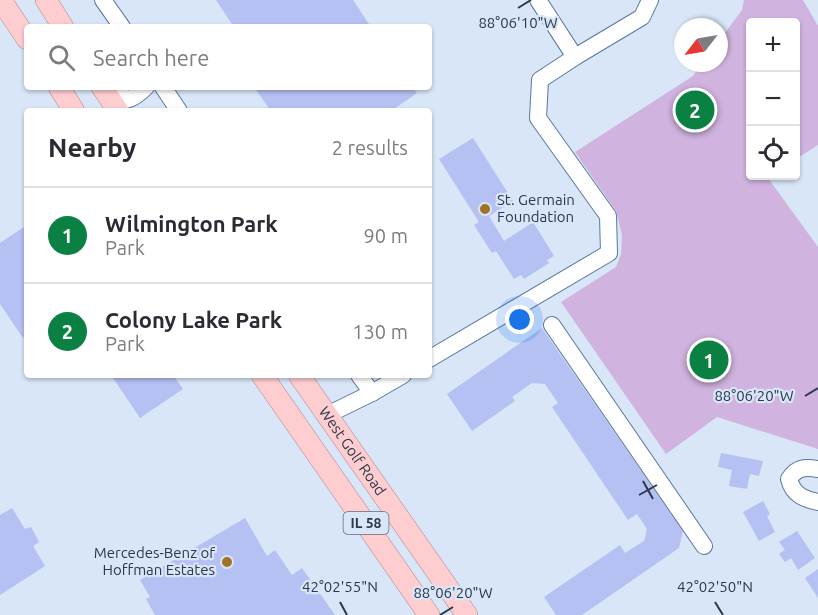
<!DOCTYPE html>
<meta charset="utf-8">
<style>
:root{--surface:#fff;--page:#f7f7f7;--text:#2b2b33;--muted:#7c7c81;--line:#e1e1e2;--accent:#0b8043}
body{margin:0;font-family:Ubuntu,sans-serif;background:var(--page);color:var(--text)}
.controls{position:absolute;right:18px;top:18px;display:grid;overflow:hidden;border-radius:6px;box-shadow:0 2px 4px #0004}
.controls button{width:54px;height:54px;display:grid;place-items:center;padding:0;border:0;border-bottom:2px solid var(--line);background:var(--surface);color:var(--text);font:30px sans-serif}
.compass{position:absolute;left:674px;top:18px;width:54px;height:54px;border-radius:50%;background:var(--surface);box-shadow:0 2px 4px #0004;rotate:239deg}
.you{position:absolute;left:520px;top:320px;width:21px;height:21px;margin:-15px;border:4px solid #fff;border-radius:50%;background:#1a73e8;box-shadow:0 0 0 9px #1a73e833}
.badge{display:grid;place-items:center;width:39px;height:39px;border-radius:50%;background:var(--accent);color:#fff;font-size:20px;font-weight:700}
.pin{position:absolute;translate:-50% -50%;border:3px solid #fff;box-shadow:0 2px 6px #0006}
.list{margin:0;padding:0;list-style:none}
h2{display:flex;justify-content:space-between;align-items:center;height:78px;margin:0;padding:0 24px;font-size:26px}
h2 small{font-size:20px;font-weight:400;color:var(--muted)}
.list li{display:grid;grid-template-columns:39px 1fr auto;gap:18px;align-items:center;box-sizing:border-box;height:96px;padding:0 24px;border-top:2px solid var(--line)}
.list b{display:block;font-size:22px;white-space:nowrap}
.list p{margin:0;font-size:20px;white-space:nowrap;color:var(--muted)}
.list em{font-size:20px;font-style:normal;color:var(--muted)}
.icon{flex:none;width:33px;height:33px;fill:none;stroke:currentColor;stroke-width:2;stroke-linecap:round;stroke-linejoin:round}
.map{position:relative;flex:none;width:818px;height:615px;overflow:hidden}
.search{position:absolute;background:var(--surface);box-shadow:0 2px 4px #0004;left:24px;top:24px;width:408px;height:66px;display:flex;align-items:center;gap:15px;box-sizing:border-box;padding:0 21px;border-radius:6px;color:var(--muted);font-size:22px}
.panel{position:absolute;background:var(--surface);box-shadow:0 2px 4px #0004;left:24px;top:108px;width:408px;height:270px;border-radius:6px}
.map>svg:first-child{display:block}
.green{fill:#d0b3de}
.building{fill:#b5c0f3}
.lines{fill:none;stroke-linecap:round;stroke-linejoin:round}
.minor-casing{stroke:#5877a0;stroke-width:18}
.major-casing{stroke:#b3838d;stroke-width:22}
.minor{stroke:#fff;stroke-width:16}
.major{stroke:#fecdd0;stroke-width:21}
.ticks{fill:none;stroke:#2a384a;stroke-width:2}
.poi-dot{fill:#a17125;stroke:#d8e6f8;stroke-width:2}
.labels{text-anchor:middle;stroke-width:4.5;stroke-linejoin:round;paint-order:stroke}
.shield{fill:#d8e6f8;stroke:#5e6c7e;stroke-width:1.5}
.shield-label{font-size:14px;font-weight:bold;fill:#2a384a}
.poi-label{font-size:15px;fill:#2a384a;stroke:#d8e6f8;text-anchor:start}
.street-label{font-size:15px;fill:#2a384a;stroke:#d8e6f8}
.ticks-label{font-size:15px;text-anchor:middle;fill:#2a384a;stroke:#d8e6f8;stroke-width:4.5;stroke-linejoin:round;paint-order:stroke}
</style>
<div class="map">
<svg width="818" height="615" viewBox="0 0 818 615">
<rect width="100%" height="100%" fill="#d8e6f8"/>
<path class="green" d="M744,0H803L818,26V145L796,159V22H750V176H770L768,178L818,247V449L717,417L666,454L561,302L616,267L621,254L622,235L616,211L575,152L693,76L702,63H719V41L742,10Z"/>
<g class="building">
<path d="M216,0H353L371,27H234Z"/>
<path d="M254,87H412L417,93L391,111H271Z"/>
<path d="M473,138L513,201L489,216L504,241L533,222L554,256L547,260L549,263L524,279L521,275L514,279L496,251L492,253L474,225L479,222L439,159Z"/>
<path d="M27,225V335L23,338L0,304V243Z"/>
<path d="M542,328L683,531L679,548L582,615H556L544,597L620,545L625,553L644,541L647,529L637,514L628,520L552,407L558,403L545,384L532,383L512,397L515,401L472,431L447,394Z"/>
<path d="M111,375H173L183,389L140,418Z"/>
<path d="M721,453L763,461L759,476L750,474L747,489L729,486L732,470L718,467Z"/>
<path d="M763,501L770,514L767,516L775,532L759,541L743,512Z"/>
<path d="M12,508L25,529L31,527L39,542L33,546L45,566L0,595V515Z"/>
<path d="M245,518L267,556L275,550L292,575L302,568L335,615H155L146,599L150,597L140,580Z"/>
<path d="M797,531L815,558L798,570L791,558L785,562L779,554L785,550L779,542Z"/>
<path d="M818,569V598L805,578Z"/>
</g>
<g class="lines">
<defs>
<g id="minor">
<path d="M103,0L122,27"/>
<path d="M538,0L575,57"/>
<path d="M121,87L117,90L111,101C128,101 134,99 146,87"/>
<path d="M163,87L179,111"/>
<path d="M552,325L704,546"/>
<path d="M429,359L609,253L608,216L538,118L540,80L575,57L642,17L650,0"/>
<path d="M359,375L372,393"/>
<path d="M327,415L372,393L403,375"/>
<path d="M818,469C805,467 797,467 789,479C793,495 804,499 818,502"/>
</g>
<g id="major">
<path d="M1,0L27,39"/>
<path d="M46,0L63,27"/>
<path d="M59,87L74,111"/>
<path d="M102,87L118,111"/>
<path d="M262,375L429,615"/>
<path id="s1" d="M299,375L467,615"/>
</g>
</defs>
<use href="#minor" class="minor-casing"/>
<use href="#major" class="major-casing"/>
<use href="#minor" class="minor"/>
<use href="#major" class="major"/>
</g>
<path class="ticks" d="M518,8L531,0M805,396L818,388M643,481L653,499M639,495L657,485M340,602L347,615M715,602L723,615M440,615L453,607"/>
<g class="poi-dot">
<circle cx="485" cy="209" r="6"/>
<circle cx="227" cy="562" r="6"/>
</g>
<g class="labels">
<rect class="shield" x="343.5" y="512" width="45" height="22" rx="4.5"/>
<g class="shield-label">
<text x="366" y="528">IL 58</text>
</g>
<g class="poi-label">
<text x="497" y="205">St. Germain<tspan x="497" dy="17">Foundation</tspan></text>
<text x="215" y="558" text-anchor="end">Mercedes-Benz of<tspan x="215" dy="17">Hoffman Estates</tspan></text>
</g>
<g class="street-label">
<text dy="5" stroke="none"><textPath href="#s1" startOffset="93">West Golf Road</textPath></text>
</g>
</g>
<g class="ticks-label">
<text x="518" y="28">88°06'10"W</text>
<text x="754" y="401">88°06'20"W</text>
<text x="340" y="592">42°02'55"N</text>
<text x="715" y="592">42°02'50"N</text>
<text x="453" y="598">88°06'20"W</text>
</g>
</svg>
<div class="controls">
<button>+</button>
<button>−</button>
<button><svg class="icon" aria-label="locate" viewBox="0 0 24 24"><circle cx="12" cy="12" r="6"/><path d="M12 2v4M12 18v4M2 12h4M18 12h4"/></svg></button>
</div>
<svg class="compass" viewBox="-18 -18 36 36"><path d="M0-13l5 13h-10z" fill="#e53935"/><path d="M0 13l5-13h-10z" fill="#7c7c81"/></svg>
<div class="you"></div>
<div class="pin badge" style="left:709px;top:360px">1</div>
<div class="pin badge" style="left:695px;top:110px">2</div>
<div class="search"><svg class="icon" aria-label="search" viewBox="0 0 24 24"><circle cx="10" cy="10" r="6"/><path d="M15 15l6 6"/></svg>Search here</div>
<section class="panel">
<h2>Nearby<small>2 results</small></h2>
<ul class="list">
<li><span class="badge">1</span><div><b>Wilmington Park</b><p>Park</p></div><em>90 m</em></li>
<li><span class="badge">2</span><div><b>Colony Lake Park</b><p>Park</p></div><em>130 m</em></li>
</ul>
</section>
</div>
